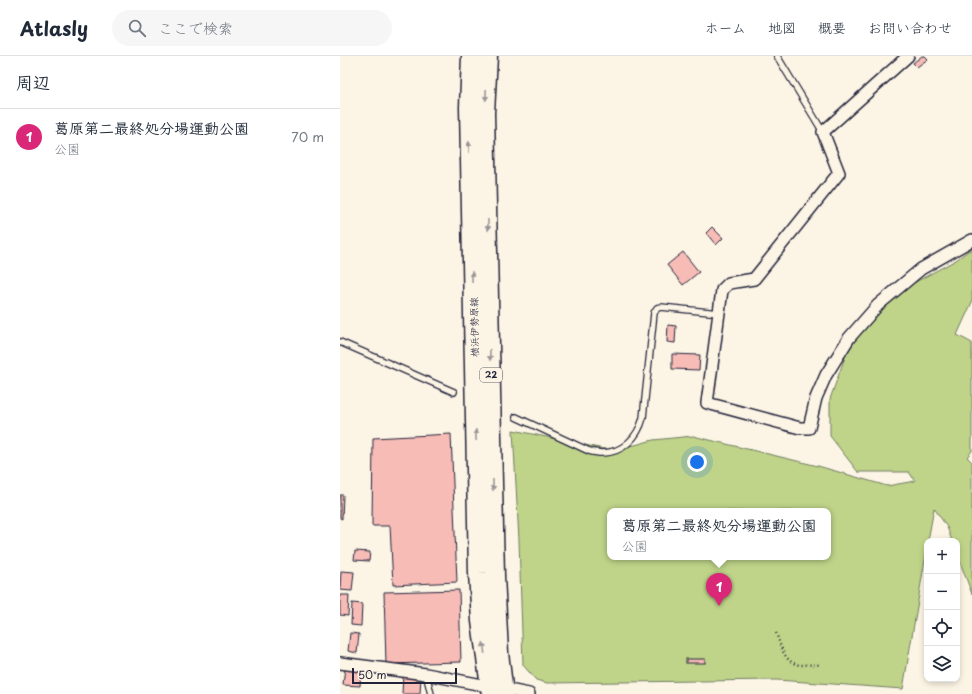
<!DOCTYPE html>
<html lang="ja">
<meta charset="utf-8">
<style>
:root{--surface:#fff;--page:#f6f6f7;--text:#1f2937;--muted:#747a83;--line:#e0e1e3;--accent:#db2777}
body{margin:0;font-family:"Playpen Sans","Klee One",sans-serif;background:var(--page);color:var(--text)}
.controls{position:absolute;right:12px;bottom:12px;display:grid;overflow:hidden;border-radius:8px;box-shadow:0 2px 6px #0003}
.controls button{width:36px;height:36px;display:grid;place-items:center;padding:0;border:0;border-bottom:1px solid var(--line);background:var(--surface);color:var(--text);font:20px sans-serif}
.scale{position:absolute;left:12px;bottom:10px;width:105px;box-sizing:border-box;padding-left:4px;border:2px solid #22223b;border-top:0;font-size:11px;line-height:14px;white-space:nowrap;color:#22223b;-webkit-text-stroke:3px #fcf5e5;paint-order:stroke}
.you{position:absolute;left:357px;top:406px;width:14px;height:14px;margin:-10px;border:3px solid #fff;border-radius:50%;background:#1a73e8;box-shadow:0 0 0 6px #1a73e833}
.badge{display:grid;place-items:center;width:26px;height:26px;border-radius:50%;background:var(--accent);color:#fff;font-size:13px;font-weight:700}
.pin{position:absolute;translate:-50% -33px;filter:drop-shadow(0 1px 2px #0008)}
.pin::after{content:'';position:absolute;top:21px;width:14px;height:12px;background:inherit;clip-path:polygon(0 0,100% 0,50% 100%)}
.popup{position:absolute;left:267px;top:452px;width:224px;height:52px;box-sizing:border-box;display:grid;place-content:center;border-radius:8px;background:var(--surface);filter:drop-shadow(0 1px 3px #0005);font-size:13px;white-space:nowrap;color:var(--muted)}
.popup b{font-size:15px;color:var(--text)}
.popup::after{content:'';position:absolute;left:50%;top:100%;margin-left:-8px;border:8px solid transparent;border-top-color:var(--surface)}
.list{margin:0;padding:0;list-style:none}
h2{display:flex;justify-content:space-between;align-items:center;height:52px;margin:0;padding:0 16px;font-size:17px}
h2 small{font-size:13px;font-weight:400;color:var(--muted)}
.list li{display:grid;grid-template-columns:26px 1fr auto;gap:12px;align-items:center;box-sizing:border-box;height:56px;padding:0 16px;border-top:1px solid var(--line)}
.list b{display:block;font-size:15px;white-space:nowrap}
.list p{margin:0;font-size:13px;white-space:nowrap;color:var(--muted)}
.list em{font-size:13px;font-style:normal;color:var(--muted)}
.icon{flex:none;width:22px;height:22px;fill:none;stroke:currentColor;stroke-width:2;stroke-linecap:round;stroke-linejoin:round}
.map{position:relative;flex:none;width:632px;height:638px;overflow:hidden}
header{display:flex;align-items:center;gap:24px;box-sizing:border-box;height:56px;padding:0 20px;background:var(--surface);border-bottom:1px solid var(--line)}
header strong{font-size:19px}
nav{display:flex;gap:22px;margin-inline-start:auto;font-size:14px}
.search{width:280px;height:36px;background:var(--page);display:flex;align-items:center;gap:10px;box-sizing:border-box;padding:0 14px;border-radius:22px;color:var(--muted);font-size:15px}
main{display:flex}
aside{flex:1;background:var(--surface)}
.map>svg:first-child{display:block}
.green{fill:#bfd489;stroke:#707b62;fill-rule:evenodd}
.building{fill:#f8bcb7;stroke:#22223b}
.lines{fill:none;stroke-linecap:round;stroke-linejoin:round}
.lane-casing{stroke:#22223b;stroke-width:8}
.street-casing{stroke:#22223b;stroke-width:14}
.primary-casing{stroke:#22223b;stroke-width:21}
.path{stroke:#22223b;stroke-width:2.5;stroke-dasharray:1 3;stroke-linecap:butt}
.lane{stroke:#fcf5e5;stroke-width:5.5}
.street{stroke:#fcf5e5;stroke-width:11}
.primary{stroke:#fcf5e5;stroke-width:18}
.oneway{fill:#9a9698}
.labels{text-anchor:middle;stroke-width:3.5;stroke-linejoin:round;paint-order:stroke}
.shield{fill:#fcf5e5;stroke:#63616e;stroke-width:1}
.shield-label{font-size:9px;font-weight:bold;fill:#22223b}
.street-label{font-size:10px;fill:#22223b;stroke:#fcf5e5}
</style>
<header>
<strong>Atlasly</strong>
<div class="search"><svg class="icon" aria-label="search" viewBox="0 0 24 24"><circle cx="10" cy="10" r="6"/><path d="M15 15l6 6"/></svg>ここで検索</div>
<nav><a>ホーム</a><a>地図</a><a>概要</a><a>お問い合わせ</a></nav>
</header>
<main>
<aside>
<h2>周辺<small></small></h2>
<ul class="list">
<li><span class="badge">1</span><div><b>葛原第二最終処分場運動公園</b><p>公園</p></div><em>70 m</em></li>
</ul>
</aside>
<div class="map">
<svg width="632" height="638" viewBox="0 0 632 638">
<rect width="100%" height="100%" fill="#fcf5e5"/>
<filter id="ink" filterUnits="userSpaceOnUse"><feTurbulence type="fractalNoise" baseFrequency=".025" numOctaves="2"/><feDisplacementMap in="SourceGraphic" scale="8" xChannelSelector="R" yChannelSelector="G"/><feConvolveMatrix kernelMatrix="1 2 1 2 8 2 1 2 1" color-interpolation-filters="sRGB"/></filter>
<g filter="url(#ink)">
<path class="green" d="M632,192V246L617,279L632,287V395L627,401L632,406V538L617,498V485H612L607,471L594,452L588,485H587V492L563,633L437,624L207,627L196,624L183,609L179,484L173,374L264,393L295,389L313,384L353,380L478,410L547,430L575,425L569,416H518L490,380V343L514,276L559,235L616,204ZM270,455H488V501H270Z"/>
<g class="building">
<path d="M582,0H585L588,3L577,11L573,7Z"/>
<path d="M372,171L383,182L376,189L366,177Z"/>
<path d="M343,196L359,216L343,229L327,209Z"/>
<path d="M328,269L336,270L335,287L327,286Z"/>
<path d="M332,298L360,299L359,314L332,313Z"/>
<path d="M111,378L117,526L53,529L50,470H32L33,382Z"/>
<path d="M0,439H3L2,463L0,462Z"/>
<path d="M15,495L30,496L29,505L14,504Z"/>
<path d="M1,515L14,516L12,535L0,534Z"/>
<path d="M119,534L121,606L46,608L44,536Z"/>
<path d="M0,539H9L8,560L0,559Z"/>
<path d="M12,547L22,548L21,570L11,569Z"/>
<path d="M10,577L19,578L17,597L8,595Z"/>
<rect x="346" y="603" width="19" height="4"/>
<path d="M5,611L21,613L20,630L3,629Z"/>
<path d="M63,618L81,620L80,638H62Z"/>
</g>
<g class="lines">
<defs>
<g id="lane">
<path d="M437,0L483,76"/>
<path d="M0,286L114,336"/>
<path d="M176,361L249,395C253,396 258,397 262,397C283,397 298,381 303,362L314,257L317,252L321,251L379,257"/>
<path d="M86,618L91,638"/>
</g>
<g id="street">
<path d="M568,0L483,76L499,117L414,223L389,227L382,234L367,347L460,372H469L476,342L486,319L509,282L538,249L581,213L632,184"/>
<path d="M0,607L86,618L189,638"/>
</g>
<g id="primary">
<path d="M131,0L129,51L138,517L141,565L151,638"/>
<path d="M148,0L145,57L155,520L159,597L164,638"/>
</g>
</defs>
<use href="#lane" class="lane-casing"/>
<use href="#street" class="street-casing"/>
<use href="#primary" class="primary-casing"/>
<path class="path" d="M436,577C441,590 444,607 460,609C467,609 473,608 480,609"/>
<use href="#lane" class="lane"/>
<use href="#street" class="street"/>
<use href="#primary" class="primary"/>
</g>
<defs><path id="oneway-solid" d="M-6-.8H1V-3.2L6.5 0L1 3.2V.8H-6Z"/></defs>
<g class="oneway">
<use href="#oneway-solid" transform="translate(146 39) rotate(92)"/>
<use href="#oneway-solid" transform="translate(129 91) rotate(-91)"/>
<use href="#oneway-solid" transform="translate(148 169) rotate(89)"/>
<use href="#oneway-solid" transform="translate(132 221) rotate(-91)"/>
<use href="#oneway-solid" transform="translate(150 299) rotate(89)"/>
<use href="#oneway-solid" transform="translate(136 379) rotate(-91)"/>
<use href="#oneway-solid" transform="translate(153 429) rotate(89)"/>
<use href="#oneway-solid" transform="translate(144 592) rotate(-97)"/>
</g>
</g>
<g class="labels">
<rect class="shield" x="140" y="312" width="22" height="14" rx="3"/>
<g class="shield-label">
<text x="151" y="322">22</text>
</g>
<g class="street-label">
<text transform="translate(134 271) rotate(-91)" y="4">横浜伊勢原線</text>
</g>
</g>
</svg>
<div class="controls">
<button>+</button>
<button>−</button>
<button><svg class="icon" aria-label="locate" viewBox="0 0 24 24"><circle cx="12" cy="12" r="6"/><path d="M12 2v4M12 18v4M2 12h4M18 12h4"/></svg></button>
<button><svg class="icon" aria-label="layers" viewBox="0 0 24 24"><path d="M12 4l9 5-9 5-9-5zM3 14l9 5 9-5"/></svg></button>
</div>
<div class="scale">50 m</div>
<div class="you"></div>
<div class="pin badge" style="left:379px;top:550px">1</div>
<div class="popup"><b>葛原第二最終処分場運動公園</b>公園</div>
</div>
</main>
